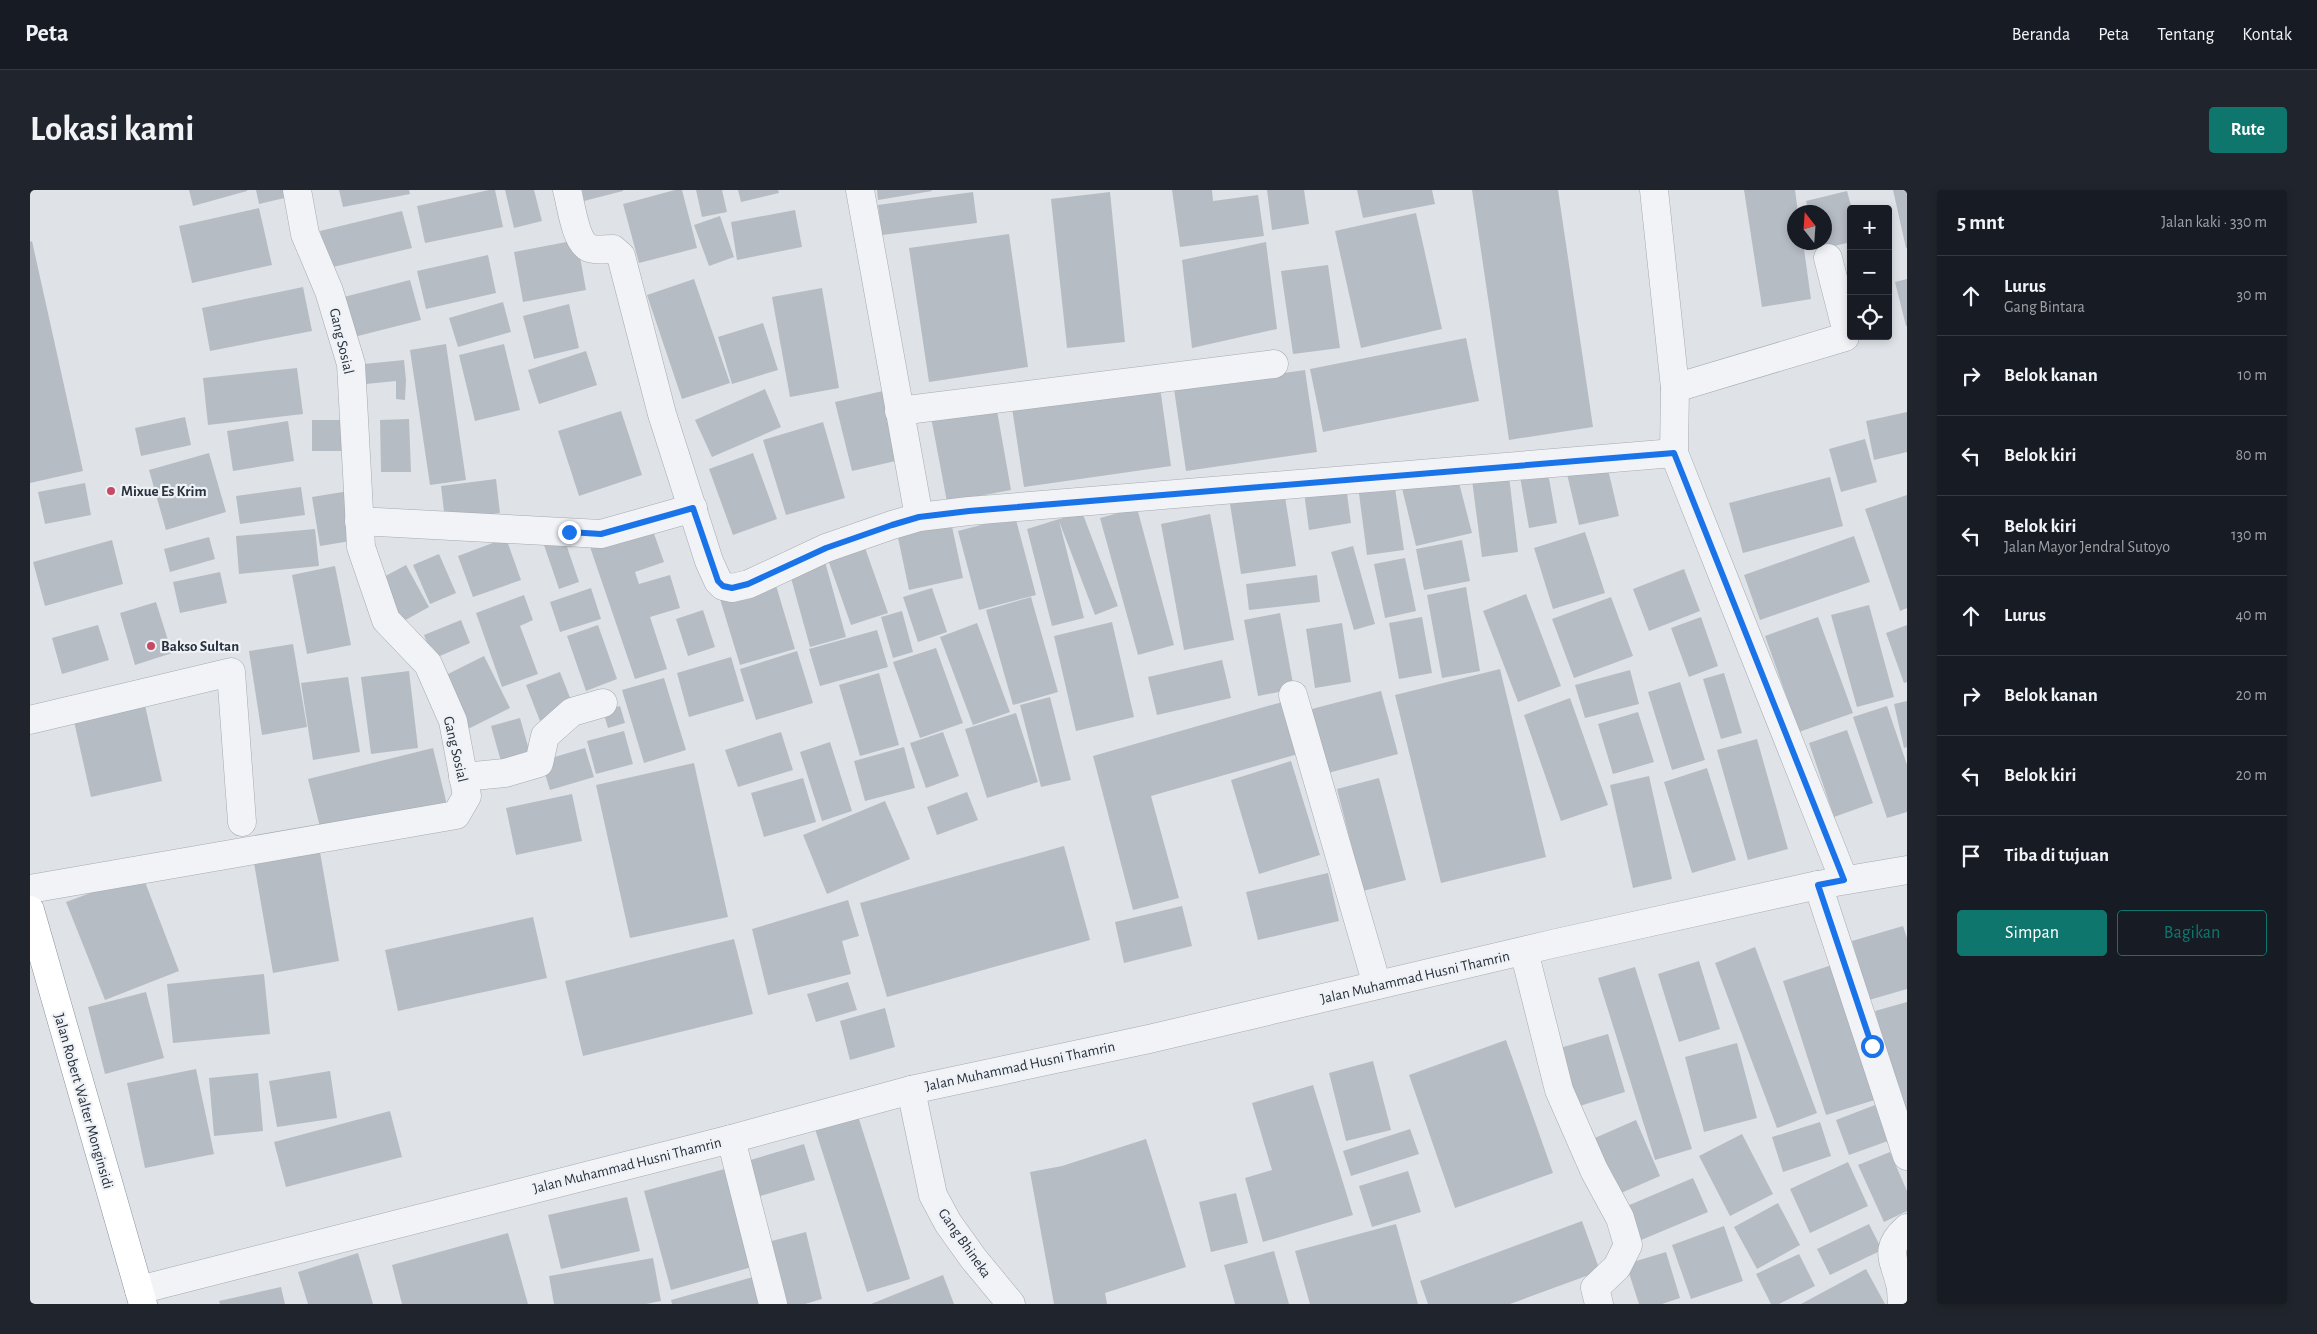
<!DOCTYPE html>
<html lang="id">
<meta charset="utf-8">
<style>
:root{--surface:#171b24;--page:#20242c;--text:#f1f3f6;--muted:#9ea1a6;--line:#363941;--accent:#0f766e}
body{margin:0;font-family:"Alegreya Sans",sans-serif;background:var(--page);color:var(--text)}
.controls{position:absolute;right:15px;top:15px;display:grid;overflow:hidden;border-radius:5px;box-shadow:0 2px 8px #0003}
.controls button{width:45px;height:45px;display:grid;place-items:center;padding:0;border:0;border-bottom:1px solid var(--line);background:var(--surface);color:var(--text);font:25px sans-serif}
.compass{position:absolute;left:1757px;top:15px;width:45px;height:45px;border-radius:50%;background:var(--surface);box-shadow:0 2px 8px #0003;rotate:343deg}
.stop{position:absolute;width:15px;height:15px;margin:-11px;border:4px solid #1a73e8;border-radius:50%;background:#fff}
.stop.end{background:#1a73e8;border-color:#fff;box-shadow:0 1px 5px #0008}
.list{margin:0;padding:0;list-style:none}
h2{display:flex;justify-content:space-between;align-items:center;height:65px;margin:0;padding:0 20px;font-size:21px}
h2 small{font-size:16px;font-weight:400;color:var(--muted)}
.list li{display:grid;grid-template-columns:32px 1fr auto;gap:15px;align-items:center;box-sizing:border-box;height:80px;padding:0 20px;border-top:1px solid var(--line)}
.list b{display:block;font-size:19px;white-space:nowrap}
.list p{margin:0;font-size:16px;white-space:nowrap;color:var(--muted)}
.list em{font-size:16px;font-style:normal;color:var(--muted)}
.actions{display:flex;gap:10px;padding:15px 20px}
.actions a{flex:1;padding:11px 0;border:1px solid var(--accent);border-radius:5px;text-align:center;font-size:18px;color:var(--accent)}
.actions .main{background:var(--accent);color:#fff}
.icon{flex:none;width:28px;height:28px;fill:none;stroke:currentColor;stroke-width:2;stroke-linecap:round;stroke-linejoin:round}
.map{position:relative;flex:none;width:1877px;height:1114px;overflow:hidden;border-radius:5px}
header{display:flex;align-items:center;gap:30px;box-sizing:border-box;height:70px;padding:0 25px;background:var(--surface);border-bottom:1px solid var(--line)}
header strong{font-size:24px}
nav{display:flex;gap:28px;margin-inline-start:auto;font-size:18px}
.intro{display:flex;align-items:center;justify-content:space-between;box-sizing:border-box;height:120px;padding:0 30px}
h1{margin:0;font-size:35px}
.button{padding:12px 22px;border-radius:5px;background:var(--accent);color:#fff;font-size:18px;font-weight:700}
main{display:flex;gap:30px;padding:0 30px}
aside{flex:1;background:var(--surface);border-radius:5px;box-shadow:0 2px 8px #0003}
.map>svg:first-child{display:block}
.building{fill:#b6bcc4}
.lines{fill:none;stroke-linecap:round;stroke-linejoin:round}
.minor-casing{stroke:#a5aab1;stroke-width:29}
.highway-casing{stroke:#87919d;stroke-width:29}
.minor{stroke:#f1f3f6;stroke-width:28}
.highway{stroke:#fff;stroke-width:28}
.route{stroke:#1a73e8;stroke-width:6}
.poi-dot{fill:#c64a64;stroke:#eef1f5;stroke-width:2}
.labels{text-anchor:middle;stroke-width:4.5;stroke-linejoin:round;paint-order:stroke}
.street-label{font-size:15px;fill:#29313d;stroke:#eef1f5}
.poi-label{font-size:15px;font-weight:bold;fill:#29313d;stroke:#eef1f5;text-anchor:start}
</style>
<header>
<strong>Peta</strong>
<nav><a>Beranda</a><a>Peta</a><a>Tentang</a><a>Kontak</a></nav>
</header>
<div class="intro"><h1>Lokasi kami</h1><a class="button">Rute</a></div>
<main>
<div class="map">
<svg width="1877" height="1114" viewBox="0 0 1877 1114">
<rect width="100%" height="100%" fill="#dfe3e7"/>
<g class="building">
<path d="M159,0H217V1L163,16Z"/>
<path d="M226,0H262L263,6L229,14Z"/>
<path d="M309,0H379L380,4L313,17Z"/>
<path d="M459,0H465L473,37L395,53L387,16Z"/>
<path d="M475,0H504L512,31L484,38Z"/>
<path d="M552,0H593V1L554,11Z"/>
<path d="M645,0H652L667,58L609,73L593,14Z"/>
<path d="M666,0H692L697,22L672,27Z"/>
<path d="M708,0H748L749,3L711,12Z"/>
<path d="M847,0H901L902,1L848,10Z"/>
<path d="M1142,0H1182L1183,11L1228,5L1234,46L1150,57Z"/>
<path d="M1237,0H1274L1279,34L1242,40Z"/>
<path d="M1327,0H1402L1405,14L1333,28Z"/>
<path d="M1442,0H1528L1563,237L1479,250Z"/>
<path d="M1714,0H1765L1768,22H1764V52H1773L1781,109L1732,117Z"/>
<path d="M1863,0H1877V58H1876Z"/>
<path d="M1817,1L1822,19L1821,52L1788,60L1786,52H1794V22H1779L1776,11Z"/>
<path d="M943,2L947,33L852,45L848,15Z"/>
<path d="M1080,2L1095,152L1037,158L1021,9Z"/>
<path d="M229,18L242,75L162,93L149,36Z"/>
<path d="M765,20L772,57L707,70L701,32Z"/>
<path d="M372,21L382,58L299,78L290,41Z"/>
<path d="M1386,23L1412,139L1331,158L1305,41Z"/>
<path d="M690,26L704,67L679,76L664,35Z"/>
<path d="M979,44L998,177L899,192L879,58Z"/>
<path d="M547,50L556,100L493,112L484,62Z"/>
<path d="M2,51L53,281L0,293V52Z"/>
<path d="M1236,52L1247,139L1162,158L1152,70Z"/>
<path d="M458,65L466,103L396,119L387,81Z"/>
<path d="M1298,75L1310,158L1263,164L1251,81Z"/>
<path d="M664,89L700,193L652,209L617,105Z"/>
<path d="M1877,89V136H1876L1865,92Z"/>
<path d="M380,90L391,130L320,148L310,108Z"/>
<path d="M273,97L282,141L180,161L172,118Z"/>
<path d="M792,98L809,198L760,207L742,107Z"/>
<path d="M473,112L481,142L428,157L419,128Z"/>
<path d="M539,114L549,158L504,169L493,126Z"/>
<path d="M733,133L748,180L702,194L688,147Z"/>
<path d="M1436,148L1449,211L1293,242L1280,179Z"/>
<path d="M416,154L436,290L400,295L380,160Z"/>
<path d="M474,154L490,220L445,231L429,165Z"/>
<path d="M556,161L567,195L509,214L498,180Z"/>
<path d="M374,170L376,190L375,210L366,209V191L326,195L324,175Z"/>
<path d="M267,178L273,224L178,235L173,188Z"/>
<path d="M1275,180L1287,262L1156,281L1144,199Z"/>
<path d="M1130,197L1141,276L994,297L982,218Z"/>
<path d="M735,199L751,237L682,267L665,230Z"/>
<path d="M853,201L870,270L822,281L805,212Z"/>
<path d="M966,215L981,300L917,312L901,227Z"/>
<path d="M591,221L612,285L549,306L528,241Z"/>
<path d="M1877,222V262L1844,270L1836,231Z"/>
<path d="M155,227L161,255L111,266L105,238Z"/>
<path d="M379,229L381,282H351L350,230Z"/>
<rect x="282" y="230" width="31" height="31"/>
<path d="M258,231L264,271L203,281L197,241Z"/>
<path d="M793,232L815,308L756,325L733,250Z"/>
<path d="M1835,249L1847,292L1811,302L1799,259Z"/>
<path d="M179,263L196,322L136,340L119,280Z"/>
<path d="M723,263L747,329L703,345L679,279Z"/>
<path d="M1577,275L1589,326L1549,335L1537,284Z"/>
<path d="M1517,277L1527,333L1499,338L1489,281Z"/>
<path d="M1427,285L1442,343L1386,356L1372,298Z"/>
<path d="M1479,286L1488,362L1452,367L1442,290Z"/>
<path d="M1800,287L1813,336L1713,363L1699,313Z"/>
<path d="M466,289L470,323L415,330L411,296Z"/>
<path d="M1364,291L1374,360L1337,365L1328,296Z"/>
<path d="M55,293L61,325L15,334L8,302Z"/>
<path d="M1316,296L1321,333L1279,340L1274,302Z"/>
<path d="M271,297L275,325L210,334L206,306Z"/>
<path d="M319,301L327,350L290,356L282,307Z"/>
<path d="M1877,305V418L1870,421L1835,319Z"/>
<path d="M1255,307L1266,376L1211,384L1200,314Z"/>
<path d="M1107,318L1144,455L1108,465L1070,328Z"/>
<path d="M1052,322L1088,416L1065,425L1029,331L1054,428L1022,436L997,339Z"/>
<path d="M1180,324L1204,450L1154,460L1131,334Z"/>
<path d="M985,326L1006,405L949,420L928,341Z"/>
<path d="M920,327L933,388L879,400L866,338Z"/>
<path d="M622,338L634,372L605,382L609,394L640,385L650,418L620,427L637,479L605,489L559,354Z"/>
<path d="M285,339L289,376L209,384L206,346Z"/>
<path d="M1555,342L1575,403L1523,419L1504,358Z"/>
<path d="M533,345L549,392L529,399L513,352Z"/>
<path d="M1824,346L1840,392L1730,430L1714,385Z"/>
<path d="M179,347L185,369L140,382L134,359Z"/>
<path d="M476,348L491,390L443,407L428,366Z"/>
<path d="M82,350L93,394L15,416L3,372Z"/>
<path d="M1432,350L1440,391L1394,400L1386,359Z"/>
<path d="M833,352L858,423L821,435L796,364Z"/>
<path d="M1323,356L1345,434L1324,440L1301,362Z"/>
<path d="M409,364L426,403L400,414L383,375Z"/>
<path d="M794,368L816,447L780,457L758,377Z"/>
<path d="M1375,368L1386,421L1355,428L1344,374Z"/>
<path d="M376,375L399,417L370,433L346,391Z"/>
<path d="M305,376L321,455L277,464L262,385Z"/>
<path d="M1654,379L1670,421L1619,441L1603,399Z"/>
<path d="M190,382L197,413L150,423L143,392Z"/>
<path d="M1287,385L1290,412L1219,420L1216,394Z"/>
<path d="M745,392L765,459L710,475L690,409Z"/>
<path d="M1436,397L1450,481L1412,488L1397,405Z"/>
<path d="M561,398L571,429L530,442L520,412Z"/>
<path d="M902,398L917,442L888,452L873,407Z"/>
<path d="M1496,404L1531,496L1488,512L1453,421Z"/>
<path d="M494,405L503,430L490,436L508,484L472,497L446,423Z"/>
<path d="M1001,407L1028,502L983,515L956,420Z"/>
<path d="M1581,407L1603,466L1544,488L1522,429Z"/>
<path d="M126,412L142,463L105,475L90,423Z"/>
<path d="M1839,415L1864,507L1827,517L1801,425Z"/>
<path d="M673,420L685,457L658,466L646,429Z"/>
<path d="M872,421L883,462L863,468L851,427Z"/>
<path d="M1250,423L1264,499L1228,506L1214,430Z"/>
<path d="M1392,427L1402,483L1369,489L1359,433Z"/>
<path d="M1671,427L1688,476L1659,487L1641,438Z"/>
<path d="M1788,427L1823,523L1769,542L1735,446Z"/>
<path d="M431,430L440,453L403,469L394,445Z"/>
<path d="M1082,432L1104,527L1046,541L1024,446Z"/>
<path d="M947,433L980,522L943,535L910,447Z"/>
<path d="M1312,433L1321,492L1285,498L1276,439Z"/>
<path d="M68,435L79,470L32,484L22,448Z"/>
<path d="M568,435L587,489L556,501L537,446Z"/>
<path d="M1877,435V492L1874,493L1856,443Z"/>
<path d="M847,440L858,477L790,496L779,459Z"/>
<path d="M263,454L277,537L232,545L219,461Z"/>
<path d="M906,458L933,533L890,548L863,472Z"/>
<path d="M767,461L783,513L726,530L710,479Z"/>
<path d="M454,466L480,518L434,541L408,489Z"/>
<path d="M701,467L714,511L659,527L647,483Z"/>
<path d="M1192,470L1201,508L1127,525L1118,487Z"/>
<path d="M1470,479L1516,667L1411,693L1365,505Z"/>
<path d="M1600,480L1609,514L1555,528L1545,495Z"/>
<path d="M379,481L388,558L341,564L331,487Z"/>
<path d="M530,482L544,518L510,531L496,495Z"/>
<path d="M849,483L869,555L830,566L809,495Z"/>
<path d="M1694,483L1712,543L1691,549L1673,489Z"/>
<path d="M318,487L330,562L283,570L271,493Z"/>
<path d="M634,488L656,560L614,573L592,500Z"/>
<path d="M1650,492L1675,570L1642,580L1618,502Z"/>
<path d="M110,493L132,591L61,607L39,509Z"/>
<path d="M1351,501L1368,564L1291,585L1274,521Z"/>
<path d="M1020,507L1041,590L1011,597L990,515Z"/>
<path d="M1540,508L1578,615L1531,631L1494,525Z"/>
<path d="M1877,511V557L1874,558L1864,514Z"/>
<path d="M1252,512L1268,564L1121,606L1149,708L1103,720L1063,566Z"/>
<path d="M590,516L595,533L578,538L573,521Z"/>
<path d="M1857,516L1877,575V622L1857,628L1823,527Z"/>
<path d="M1608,522L1624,572L1583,584L1568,534Z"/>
<path d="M986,523L1008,592L957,608L935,539Z"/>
<path d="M490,528L501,567L472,575L461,536Z"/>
<path d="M1817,540L1843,613L1804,627L1779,553Z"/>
<path d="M594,541L603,574L566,584L557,551Z"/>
<path d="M751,542L763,580L708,597L695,560Z"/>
<path d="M913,542L929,586L896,598L880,553Z"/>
<path d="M1727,549L1758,659L1718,670L1687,560Z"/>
<path d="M800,552L822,621L792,631L770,562Z"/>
<path d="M874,557L885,598L835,611L824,571Z"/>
<path d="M403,558L417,615L292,645L278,589Z"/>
<path d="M555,558L564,587L520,600L511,571Z"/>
<path d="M1261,571L1290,665L1229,684L1201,590Z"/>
<path d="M664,573L698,727L600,748L566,595Z"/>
<path d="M1677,578L1706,670L1662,683L1634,592Z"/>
<path d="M1619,586L1642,689L1603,698L1580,595Z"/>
<path d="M773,588L786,632L734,647L721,603Z"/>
<path d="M1349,588L1376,690L1333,701L1307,599Z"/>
<path d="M937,602L948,630L907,645L897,617Z"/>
<path d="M542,604L552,651L486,665L476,618Z"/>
<path d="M855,611L880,669L797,704L773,645Z"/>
<path d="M1034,656L1060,750L857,807L830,713Z"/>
<path d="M290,662L309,771L243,783L224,673Z"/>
<path d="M1298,683L1309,731L1228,750L1216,702Z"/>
<path d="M112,684L149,781L75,810L36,712Z"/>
<path d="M818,710L829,746L812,751L821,784L738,805L722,739Z"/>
<path d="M1152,716L1162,756L1094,773L1085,732Z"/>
<path d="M503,727L517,788L368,821L355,760Z"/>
<path d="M1873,736L1877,748V799L1839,810L1822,751Z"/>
<path d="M704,749L723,824L553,866L535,791Z"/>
<path d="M1725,757L1787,923L1747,938L1685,773Z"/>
<path d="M1669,771L1690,839L1649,852L1628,784Z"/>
<path d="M1805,774L1848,909L1796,925L1753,791Z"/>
<path d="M1605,777L1662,959L1625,970L1568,788Z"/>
<path d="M234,784L240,844L143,853L137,794Z"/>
<path d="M818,792L827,820L786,832L777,804Z"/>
<path d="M116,802L134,868L75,884L58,817Z"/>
<path d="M1877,812V928H1875L1845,821Z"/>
<path d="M855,818L865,857L820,870L810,831Z"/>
<path d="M1578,844L1595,902L1540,919L1523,860Z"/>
<path d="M1476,850L1523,983L1425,1018L1379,885Z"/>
<path d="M1707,853L1727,928L1674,942L1655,867Z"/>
<path d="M1343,871L1361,940L1316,951L1299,883Z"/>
<path d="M166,879L184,964L115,978L97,893Z"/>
<path d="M300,881L307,928L247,937L239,891Z"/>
<path d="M228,883L233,941L184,946L179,888Z"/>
<path d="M1283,895L1323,1025L1233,1052L1215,988L1242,980L1222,913Z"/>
<path d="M1845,915L1858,951L1819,965L1806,930Z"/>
<path d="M360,921L372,967L256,997L244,952Z"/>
<path d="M828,926L880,1089L837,1102L785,939Z"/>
<path d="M1606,930L1630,986L1582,1007L1558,951Z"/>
<path d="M1790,932L1801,966L1753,982L1742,947Z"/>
<path d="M1380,939L1389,964L1321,986L1313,961Z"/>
<path d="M1712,944L1743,1004L1700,1026L1669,966Z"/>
<path d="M1116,949L1156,1077L1075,1103L1077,1114H1024L1000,982L1032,976Z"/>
<path d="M774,954L785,990L727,1007L717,971Z"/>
<path d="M1860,962L1877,1001V1021L1854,1032L1828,975Z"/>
<path d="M1818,972L1838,1016L1780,1043L1760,999Z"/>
<path d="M702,977L729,1075L641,1100L614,1001Z"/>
<path d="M1378,981L1391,1022L1342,1037L1329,996Z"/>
<path d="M1663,988L1678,1022L1604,1053L1590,1019Z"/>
<path d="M1206,1003L1218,1053L1181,1062L1169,1012Z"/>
<path d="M597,1007L610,1061L531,1079L518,1025Z"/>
<path d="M1748,1013L1770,1055L1727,1079L1704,1037Z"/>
<path d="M1552,1031L1570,1081L1480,1114H1398L1390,1091Z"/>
<path d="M1366,1034L1388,1114H1280L1265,1061Z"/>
<path d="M1839,1034L1852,1060L1800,1085L1787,1059Z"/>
<path d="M1694,1036L1713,1091L1661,1109L1642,1055Z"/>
<path d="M776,1042L792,1109L775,1114H750L734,1053Z"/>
<path d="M478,1043L498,1114H372L362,1075Z"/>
<path d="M1244,1061L1259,1114H1205L1194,1075Z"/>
<path d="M1636,1062L1650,1108L1632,1114H1609L1596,1074Z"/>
<path d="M328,1063L343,1114H278L268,1082Z"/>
<path d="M1769,1064L1785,1096L1749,1114H1741L1726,1084Z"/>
<path d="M623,1068L631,1111L616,1114H524L519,1086Z"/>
<path d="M1836,1079L1855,1114H1771Z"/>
<path d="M913,1085L924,1114H841Z"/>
<path d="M723,1087L731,1114H642L641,1110Z"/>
<path d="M251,1097L255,1114H190L189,1111Z"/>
</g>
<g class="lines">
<defs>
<g id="minor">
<path d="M537,0C541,14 545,51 559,58C567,61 575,59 583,59L591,66L632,224L679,371L688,391L693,396L702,398L719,394L796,358L862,335L889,327L939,321L1644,263"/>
<path d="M830,0L889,327"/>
<path d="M1624,0L1645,198L1644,263L1814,690"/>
<path d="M1645,198L1815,147L1816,139L1798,68"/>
<path d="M869,221L1244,174"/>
<path d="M329,331L571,344L663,318"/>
<path d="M1263,505L1347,795"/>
<path d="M0,530L201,482L212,632"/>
<path d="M433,587L475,583L509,573L515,546L542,522L573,513"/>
<path d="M1788,695L1877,966"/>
<path d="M0,699L426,625L437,606L423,531L398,474L356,430L331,357L321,174L299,101L275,44L267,0"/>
<path d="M1494,761L1529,900L1564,980L1590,1028L1598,1055L1587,1077L1565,1098L1569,1114"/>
<path d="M881,900L903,1005L918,1033L943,1068L981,1114"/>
<path d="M701,949L743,1114"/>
<path d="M109,1100L701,949L881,900L1119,849L1522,754L1788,695L1877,680"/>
<path d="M1872,1114C1871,1108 1872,1101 1870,1094C1864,1069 1853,1059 1877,1038"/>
</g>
<path id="highway" d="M0,720L113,1114"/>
</defs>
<use href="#minor" class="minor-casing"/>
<use href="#highway" class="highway-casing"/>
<use href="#minor" class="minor"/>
<use href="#highway" class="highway"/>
</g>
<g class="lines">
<path class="route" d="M539,342L571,344L663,318L688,391L693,396L702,398L718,394L796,358L862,335L889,327L939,321L1644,263L1814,690L1788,695L1842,856"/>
</g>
<g class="poi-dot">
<circle cx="81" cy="301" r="5"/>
<circle cx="121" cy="456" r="5"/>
</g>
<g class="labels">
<g class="street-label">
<text transform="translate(312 151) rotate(77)" y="5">Gang Sosial</text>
<text transform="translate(426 559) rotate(77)" y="5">Gang Sosial</text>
<text transform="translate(1385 787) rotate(-13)" y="5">Jalan Muhammad Husni Thamrin</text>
<text transform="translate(990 876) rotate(-12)" y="5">Jalan Muhammad Husni Thamrin</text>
<text transform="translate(54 911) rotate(74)" y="5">Jalan Robert Walter Monginsidi</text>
<text transform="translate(597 975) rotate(-14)" y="5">Jalan Muhammad Husni Thamrin</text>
<text transform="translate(935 1053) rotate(55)" y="5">Gang Bhineka</text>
</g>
<g class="poi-label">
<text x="91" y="306">Mixue Es Krim</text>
<text x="131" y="461">Bakso Sultan</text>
</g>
</g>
</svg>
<div class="controls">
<button>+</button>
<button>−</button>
<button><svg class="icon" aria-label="locate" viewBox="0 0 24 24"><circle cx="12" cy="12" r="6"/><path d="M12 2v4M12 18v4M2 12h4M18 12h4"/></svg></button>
</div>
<svg class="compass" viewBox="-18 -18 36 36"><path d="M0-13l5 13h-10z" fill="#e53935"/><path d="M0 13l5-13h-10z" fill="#9ea1a6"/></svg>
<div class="stop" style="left:1842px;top:856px"></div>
<div class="stop end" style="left:539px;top:342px"></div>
</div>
<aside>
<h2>5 mnt<small>Jalan kaki · 330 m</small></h2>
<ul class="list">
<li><svg class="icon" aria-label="ahead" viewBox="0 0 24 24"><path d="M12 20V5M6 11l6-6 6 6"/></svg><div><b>Lurus</b><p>Gang Bintara</p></div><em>30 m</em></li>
<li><svg class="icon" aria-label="right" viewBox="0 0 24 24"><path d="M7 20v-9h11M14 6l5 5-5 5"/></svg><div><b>Belok kanan</b></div><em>10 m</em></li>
<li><svg class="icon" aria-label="left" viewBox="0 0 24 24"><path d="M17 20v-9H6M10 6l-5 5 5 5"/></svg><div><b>Belok kiri</b></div><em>80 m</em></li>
<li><svg class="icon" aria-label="left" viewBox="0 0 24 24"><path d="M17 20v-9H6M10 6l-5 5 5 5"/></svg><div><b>Belok kiri</b><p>Jalan Mayor Jendral Sutoyo</p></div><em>130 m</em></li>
<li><svg class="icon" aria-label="ahead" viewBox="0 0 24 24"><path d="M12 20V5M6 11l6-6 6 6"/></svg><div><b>Lurus</b></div><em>40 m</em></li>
<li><svg class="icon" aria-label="right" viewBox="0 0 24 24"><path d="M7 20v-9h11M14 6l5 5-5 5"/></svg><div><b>Belok kanan</b></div><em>20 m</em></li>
<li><svg class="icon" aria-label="left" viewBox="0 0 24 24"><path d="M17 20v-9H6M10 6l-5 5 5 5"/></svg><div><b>Belok kiri</b></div><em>20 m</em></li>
<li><svg class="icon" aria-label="arrive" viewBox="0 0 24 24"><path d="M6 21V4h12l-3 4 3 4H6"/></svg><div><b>Tiba di tujuan</b></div></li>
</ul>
<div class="actions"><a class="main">Simpan</a><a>Bagikan</a></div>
</aside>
</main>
